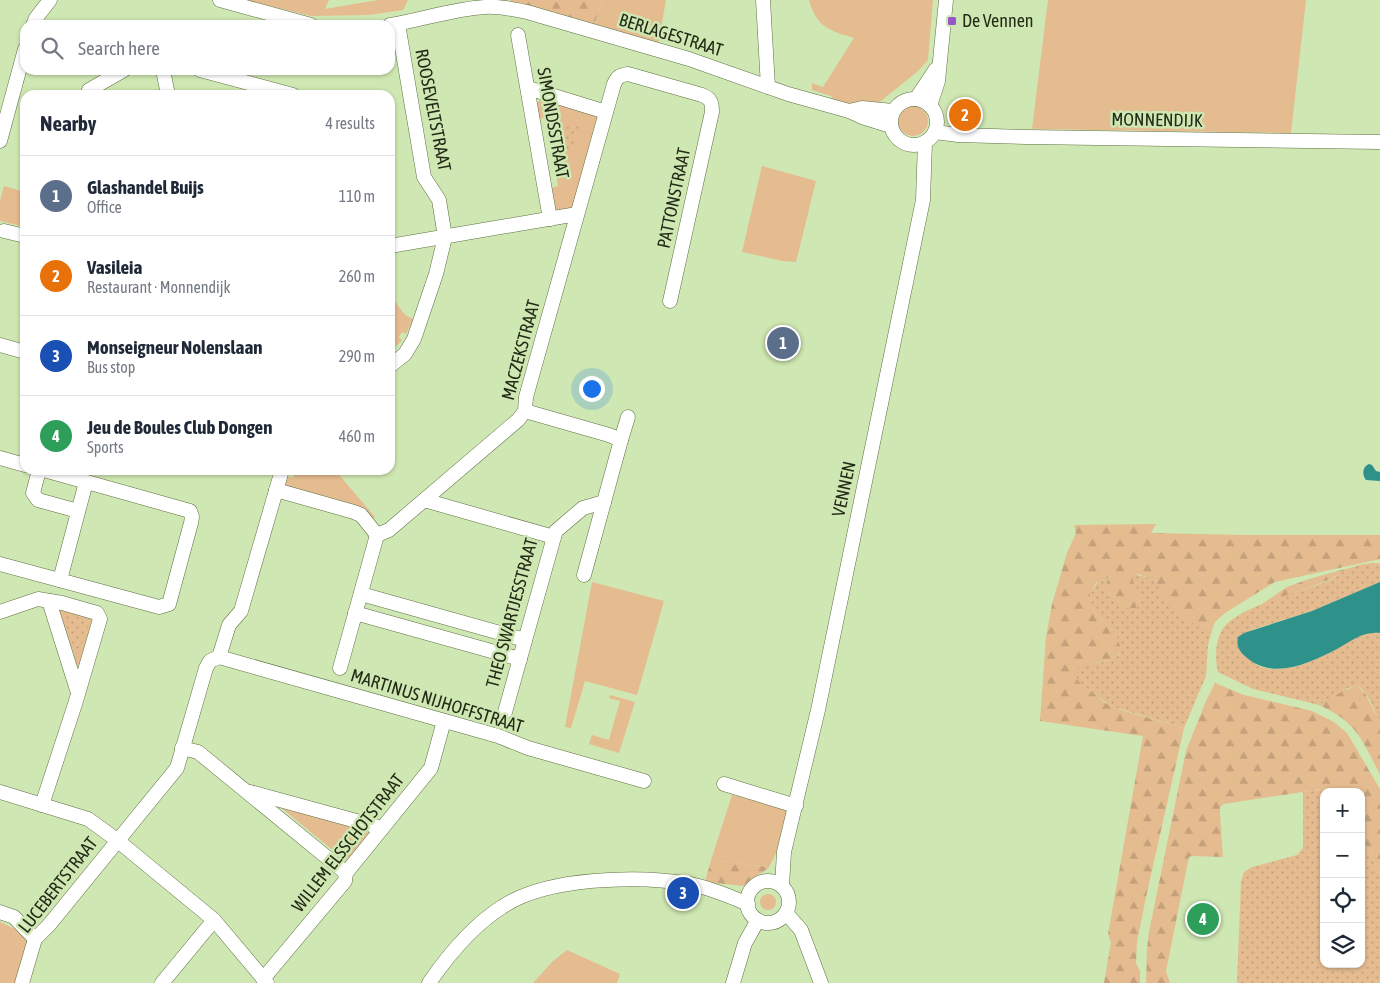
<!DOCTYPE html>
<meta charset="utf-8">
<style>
:root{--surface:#fff;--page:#f2f2f3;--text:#1f2937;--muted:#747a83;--line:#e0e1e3;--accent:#9755ca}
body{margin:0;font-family:"Asap Condensed",sans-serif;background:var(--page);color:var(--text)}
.controls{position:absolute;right:15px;bottom:15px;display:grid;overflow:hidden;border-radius:10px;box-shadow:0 1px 4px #0004}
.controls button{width:45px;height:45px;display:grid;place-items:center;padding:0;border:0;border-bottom:1px solid var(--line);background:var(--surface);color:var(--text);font:25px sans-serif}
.you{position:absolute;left:591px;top:388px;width:18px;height:18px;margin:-12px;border:4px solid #fff;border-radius:50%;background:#1a73e8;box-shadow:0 0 0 8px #1a73e833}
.badge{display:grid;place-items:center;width:32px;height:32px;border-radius:50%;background:var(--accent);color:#fff;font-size:16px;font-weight:700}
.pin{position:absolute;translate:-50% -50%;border:2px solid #fff;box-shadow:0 1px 5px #0006}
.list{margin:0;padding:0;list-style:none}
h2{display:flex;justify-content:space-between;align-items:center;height:65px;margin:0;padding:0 20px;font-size:21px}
h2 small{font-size:16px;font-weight:400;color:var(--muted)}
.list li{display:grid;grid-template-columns:32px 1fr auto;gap:15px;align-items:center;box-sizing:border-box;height:80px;padding:0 20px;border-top:1px solid var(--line)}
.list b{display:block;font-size:19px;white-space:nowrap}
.list p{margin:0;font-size:16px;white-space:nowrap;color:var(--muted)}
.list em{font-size:16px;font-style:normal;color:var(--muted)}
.icon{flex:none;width:28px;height:28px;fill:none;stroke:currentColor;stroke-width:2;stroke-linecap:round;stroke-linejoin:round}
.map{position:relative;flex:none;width:1380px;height:983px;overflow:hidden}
.search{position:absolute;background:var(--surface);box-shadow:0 1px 4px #0004;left:20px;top:20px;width:375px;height:55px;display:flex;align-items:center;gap:12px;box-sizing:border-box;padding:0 18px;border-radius:15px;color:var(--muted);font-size:19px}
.panel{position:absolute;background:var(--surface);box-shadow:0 1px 4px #0004;left:20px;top:90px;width:375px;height:385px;border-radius:15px}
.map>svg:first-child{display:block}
.grass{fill:#e5bb90}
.forest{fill:url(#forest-firs)}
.park{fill:url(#park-dots)}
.water{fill:#2f928a}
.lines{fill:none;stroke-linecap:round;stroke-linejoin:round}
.minor-casing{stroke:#5d7141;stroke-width:15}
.minor{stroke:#fff;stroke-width:14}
.poi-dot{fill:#9755ca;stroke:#cfe7b2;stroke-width:2}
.labels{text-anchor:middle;stroke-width:5;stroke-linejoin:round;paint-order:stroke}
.poi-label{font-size:18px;fill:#232b17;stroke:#cfe7b2;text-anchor:start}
.street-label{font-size:18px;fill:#232b17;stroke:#cfe7b2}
</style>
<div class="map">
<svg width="1380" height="983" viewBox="0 0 1380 983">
<defs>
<pattern id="forest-firs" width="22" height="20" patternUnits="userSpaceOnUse" patternTransform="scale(1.25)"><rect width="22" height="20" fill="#e5bb90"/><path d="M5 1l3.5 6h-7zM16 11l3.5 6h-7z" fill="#c4a17b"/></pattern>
<pattern id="park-dots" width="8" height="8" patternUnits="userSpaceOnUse" patternTransform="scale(1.25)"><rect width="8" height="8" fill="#e5bb90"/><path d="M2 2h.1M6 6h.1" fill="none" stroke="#c4a17b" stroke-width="1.8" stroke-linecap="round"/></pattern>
</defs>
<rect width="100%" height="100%" fill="#cfe7b2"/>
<g class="grass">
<path d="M246,0H329L325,9L378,0H408L403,10L369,15L311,16Z"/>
<path d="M603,0H666L658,45L593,27Z"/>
<path d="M809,0H933L928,60L918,71L876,105L847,104L834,102L831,96L812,90V83L823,87L854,38C829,30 817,28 809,0Z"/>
<path d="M1048,0H1306L1291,133L1032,129Z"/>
<path d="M541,99L597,115L599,120L575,205L569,211H560L555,208L550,188L558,186L546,118L538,119L536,105Z"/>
<circle cx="913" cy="121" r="15"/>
<path d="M762,166L816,181L796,262L783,261L742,252Z"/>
<path d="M4,186L25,192V227L0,221V201Z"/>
<path d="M390,295L405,315L413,319L406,334L402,332L399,337L402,340L390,352Z"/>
<path d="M296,470H335L375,517L372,520L290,490L284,485V476L293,478Z"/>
<path d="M592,582L664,601L637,695L585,681L571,728L565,727Z"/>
<path d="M58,608L93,619L94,623L90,628L81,658L84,659L79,666L75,665L74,655Z"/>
<path d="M610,695L635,702L619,753L589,744L592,735L609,740L620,701L609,698Z"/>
<path d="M732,795L789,809L776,853L769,867L711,860Z"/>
<path d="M277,803L367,828L370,835L349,860L345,861L338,859L340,856L279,806L276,808L275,807Z"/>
<circle cx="768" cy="902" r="8"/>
<path d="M0,922L15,929L28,943L19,983H0Z"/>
<path d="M567,950L620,974L617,983H533L552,962Z"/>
</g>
<g class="forest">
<path d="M511,0H603L593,27L509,2Z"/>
<path d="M1156,524L1151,533L1244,535H1380V559L1275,582L1225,613L1215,622L1212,630C1197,624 1176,620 1167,605C1162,597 1160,588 1155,580L1138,574L1133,580L1140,599L1136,608H1126L1117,598L1108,593L1106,584L1109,576L1096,583L1090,593C1091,598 1091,604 1093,609C1101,624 1121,632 1121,652L1114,658L1096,663L1076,678L1105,703L1121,710L1184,728L1146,897L1137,942L1136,963L1140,971V983H1104L1111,942L1108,934L1143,736L1040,721L1046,637L1052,604L1067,553L1076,533L1074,525Z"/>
<path d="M1349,568L1331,579L1259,606L1287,587L1309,579Z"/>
<path d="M1215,683L1244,695L1312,711L1334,722L1347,733L1380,789V874L1361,837V792H1334L1331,789L1328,788L1224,804L1220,807V814L1223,857L1192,856L1189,857L1166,971L1170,983H1146L1147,949L1149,932L1186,751L1206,701Z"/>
<path d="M1357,686L1365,693L1380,723V774C1361,739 1358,723 1319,705L1342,691Z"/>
<path d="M711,860L769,867C762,875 751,876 744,886L705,882Z"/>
</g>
<g class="park">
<path d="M568,123L579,127L571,155L560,152Z"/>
<path d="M1380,563V582L1312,611L1254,629L1238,637C1243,644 1248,658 1254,663C1276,679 1317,660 1338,648C1351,640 1363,631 1380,633V723C1374,711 1370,694 1358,686L1348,688L1319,705L1253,689L1218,672C1215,659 1215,643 1222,630C1236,607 1304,591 1330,580C1337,577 1342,571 1350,568C1359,564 1370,563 1380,563Z"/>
<path d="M1133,574L1154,579C1160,587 1162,596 1167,604C1175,619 1197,624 1212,630L1208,645L1206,676L1184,728L1110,706L1079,682L1074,674C1078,662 1091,665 1101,662C1108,660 1115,658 1120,654C1124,634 1101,624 1093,609C1091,604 1090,598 1090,593L1098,582L1109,575L1106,584L1108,593L1117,598L1126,608H1136L1140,599L1133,580Z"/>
<path d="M67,614L90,620L80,649L74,648L63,615Z"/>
<path d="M1331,788L1334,792H1324V964H1361V837L1380,874V983H1237L1241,882L1244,872L1252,867L1297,855L1303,848V792Z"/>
</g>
<g class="water">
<path d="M1369,464L1372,465L1376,471L1380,472V481L1366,480C1362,475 1362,467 1369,464Z"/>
<path d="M1380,582V633C1363,631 1351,641 1337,649C1309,663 1273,681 1246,657C1239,651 1236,646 1238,637L1244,633L1312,611Z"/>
</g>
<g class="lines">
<defs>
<g id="minor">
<path d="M220,0L311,25"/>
<path d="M763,0L768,87"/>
<path d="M33,25L36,18L50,0"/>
<path d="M390,25C421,20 453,9 485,7C499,6 513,9 527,12L689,59L788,94L849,111L862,117L891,126"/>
<path d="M518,35L550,219"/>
<path d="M163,70L168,95"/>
<path d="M200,70L293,95"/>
<path d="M528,88L606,112"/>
<path d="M87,95L89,90L124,70"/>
<circle cx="914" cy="122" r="23"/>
<path d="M916,99L936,69"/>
<path d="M930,106L938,81L946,0"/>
<path d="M849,111L862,108L893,111"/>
<path d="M935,132L958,135L1027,137L1380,142"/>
<path d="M0,141L25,49"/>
<path d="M4,231L25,236"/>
<path d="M390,246L577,214"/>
<path d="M0,345L25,352"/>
<path d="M390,366L405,354L414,339L436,274L445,237L439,200L424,177L398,24"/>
<path d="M525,411L609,435L621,440L584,575"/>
<path d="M621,440L628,417"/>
<path d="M0,458L25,465"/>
<path d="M39,470L33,493L38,500L78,511"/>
<path d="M276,490L354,512L361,515L377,535L340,668"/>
<path d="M424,500L554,537L505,712"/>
<path d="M377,535L389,530L518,420L525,411L526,397L614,84C617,77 620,75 628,74L702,95C711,99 712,102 712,112L670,301"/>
<path d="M554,537L556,531L583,508L604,502"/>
<path d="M0,564L159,607L169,604L191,523L192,517L190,511L44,470"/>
<path d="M60,580L86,482"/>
<path d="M361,594L525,640"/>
<path d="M49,601L78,693"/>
<path d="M0,612L38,599L62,603L97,613L100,619L76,701L42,805"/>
<path d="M355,613L520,659"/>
<path d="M219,657L498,736L528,748L644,781"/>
<path d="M219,657L229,625L241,611L282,470"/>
<path d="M182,748L198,752L346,873"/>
<path d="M724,784L796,806"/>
<path d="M0,792L88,819L117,840L214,920L267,983"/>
<path d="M250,792L382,828"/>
<circle cx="768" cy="902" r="21"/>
<path d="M782,886L784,852L818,710L923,200L925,142"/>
<path d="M0,912L14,917L35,939"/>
<path d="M786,913L801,930L821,983"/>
<path d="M263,979L345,881L346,873L431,768L444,721"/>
<path d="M22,983L35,939L49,925L177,768L206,668L210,661L219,657"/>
<path d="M162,983L214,920"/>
<path d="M429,983C449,954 472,926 502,907C546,877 639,875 690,884C710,888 729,896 748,904"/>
<path d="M733,983L745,943L758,920"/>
</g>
</defs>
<use href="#minor" class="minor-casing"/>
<use href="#minor" class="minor"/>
</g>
<rect class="poi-dot" x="947" y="16" width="10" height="10" rx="2.5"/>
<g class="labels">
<g class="poi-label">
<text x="962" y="27">De Vennen</text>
</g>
<g class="street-label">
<text transform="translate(671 35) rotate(17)" y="6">BERLAGESTRAAT</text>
<text transform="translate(433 110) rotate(79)" y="6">ROOSEVELTSTRAAT</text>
<text transform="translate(1157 120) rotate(1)" y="6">MONNENDIJK</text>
<text transform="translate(553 123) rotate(80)" y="6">SIMONDSSTRAAT</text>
<text transform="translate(674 198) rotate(-78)" y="6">PATTONSTRAAT</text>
<text transform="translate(521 350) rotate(-75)" y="6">MACZEKSTRAAT</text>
<text transform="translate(844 489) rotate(-78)" y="6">VENNEN</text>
<text transform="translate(512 613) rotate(-75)" y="6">THEO SWARTJESSTRAAT</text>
<text transform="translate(437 701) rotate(17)" y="6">MARTINUS NIJHOFFSTRAAT</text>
<text transform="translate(348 843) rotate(-52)" y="6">WILLEM ELSSCHOTSTRAAT</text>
<text transform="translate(58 885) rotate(-52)" y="6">LUCEBERTSTRAAT</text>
</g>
</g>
</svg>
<div class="controls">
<button>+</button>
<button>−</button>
<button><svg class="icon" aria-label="locate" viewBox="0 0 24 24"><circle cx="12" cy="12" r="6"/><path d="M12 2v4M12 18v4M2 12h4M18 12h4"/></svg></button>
<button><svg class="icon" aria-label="layers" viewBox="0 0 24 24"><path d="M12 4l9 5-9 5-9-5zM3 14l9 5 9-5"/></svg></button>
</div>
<div class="you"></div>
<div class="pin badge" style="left:783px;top:343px;background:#5c6f8a">1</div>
<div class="pin badge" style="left:965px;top:115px;background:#e8710a">2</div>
<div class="pin badge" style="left:683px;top:893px;background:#1a4fb4">3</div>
<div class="pin badge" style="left:1203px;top:919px;background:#2e9e5b">4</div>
<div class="search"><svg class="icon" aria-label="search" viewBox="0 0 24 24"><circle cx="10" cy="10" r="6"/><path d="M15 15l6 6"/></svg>Search here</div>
<section class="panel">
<h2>Nearby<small>4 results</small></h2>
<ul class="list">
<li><span class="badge" style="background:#5c6f8a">1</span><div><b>Glashandel Buijs</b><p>Office</p></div><em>110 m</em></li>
<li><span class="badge" style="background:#e8710a">2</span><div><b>Vasileia</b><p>Restaurant · Monnendijk</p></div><em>260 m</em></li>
<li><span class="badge" style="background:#1a4fb4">3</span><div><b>Monseigneur Nolenslaan</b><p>Bus stop</p></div><em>290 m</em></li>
<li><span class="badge" style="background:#2e9e5b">4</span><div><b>Jeu de Boules Club Dongen</b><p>Sports</p></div><em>460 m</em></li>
</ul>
</section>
</div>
